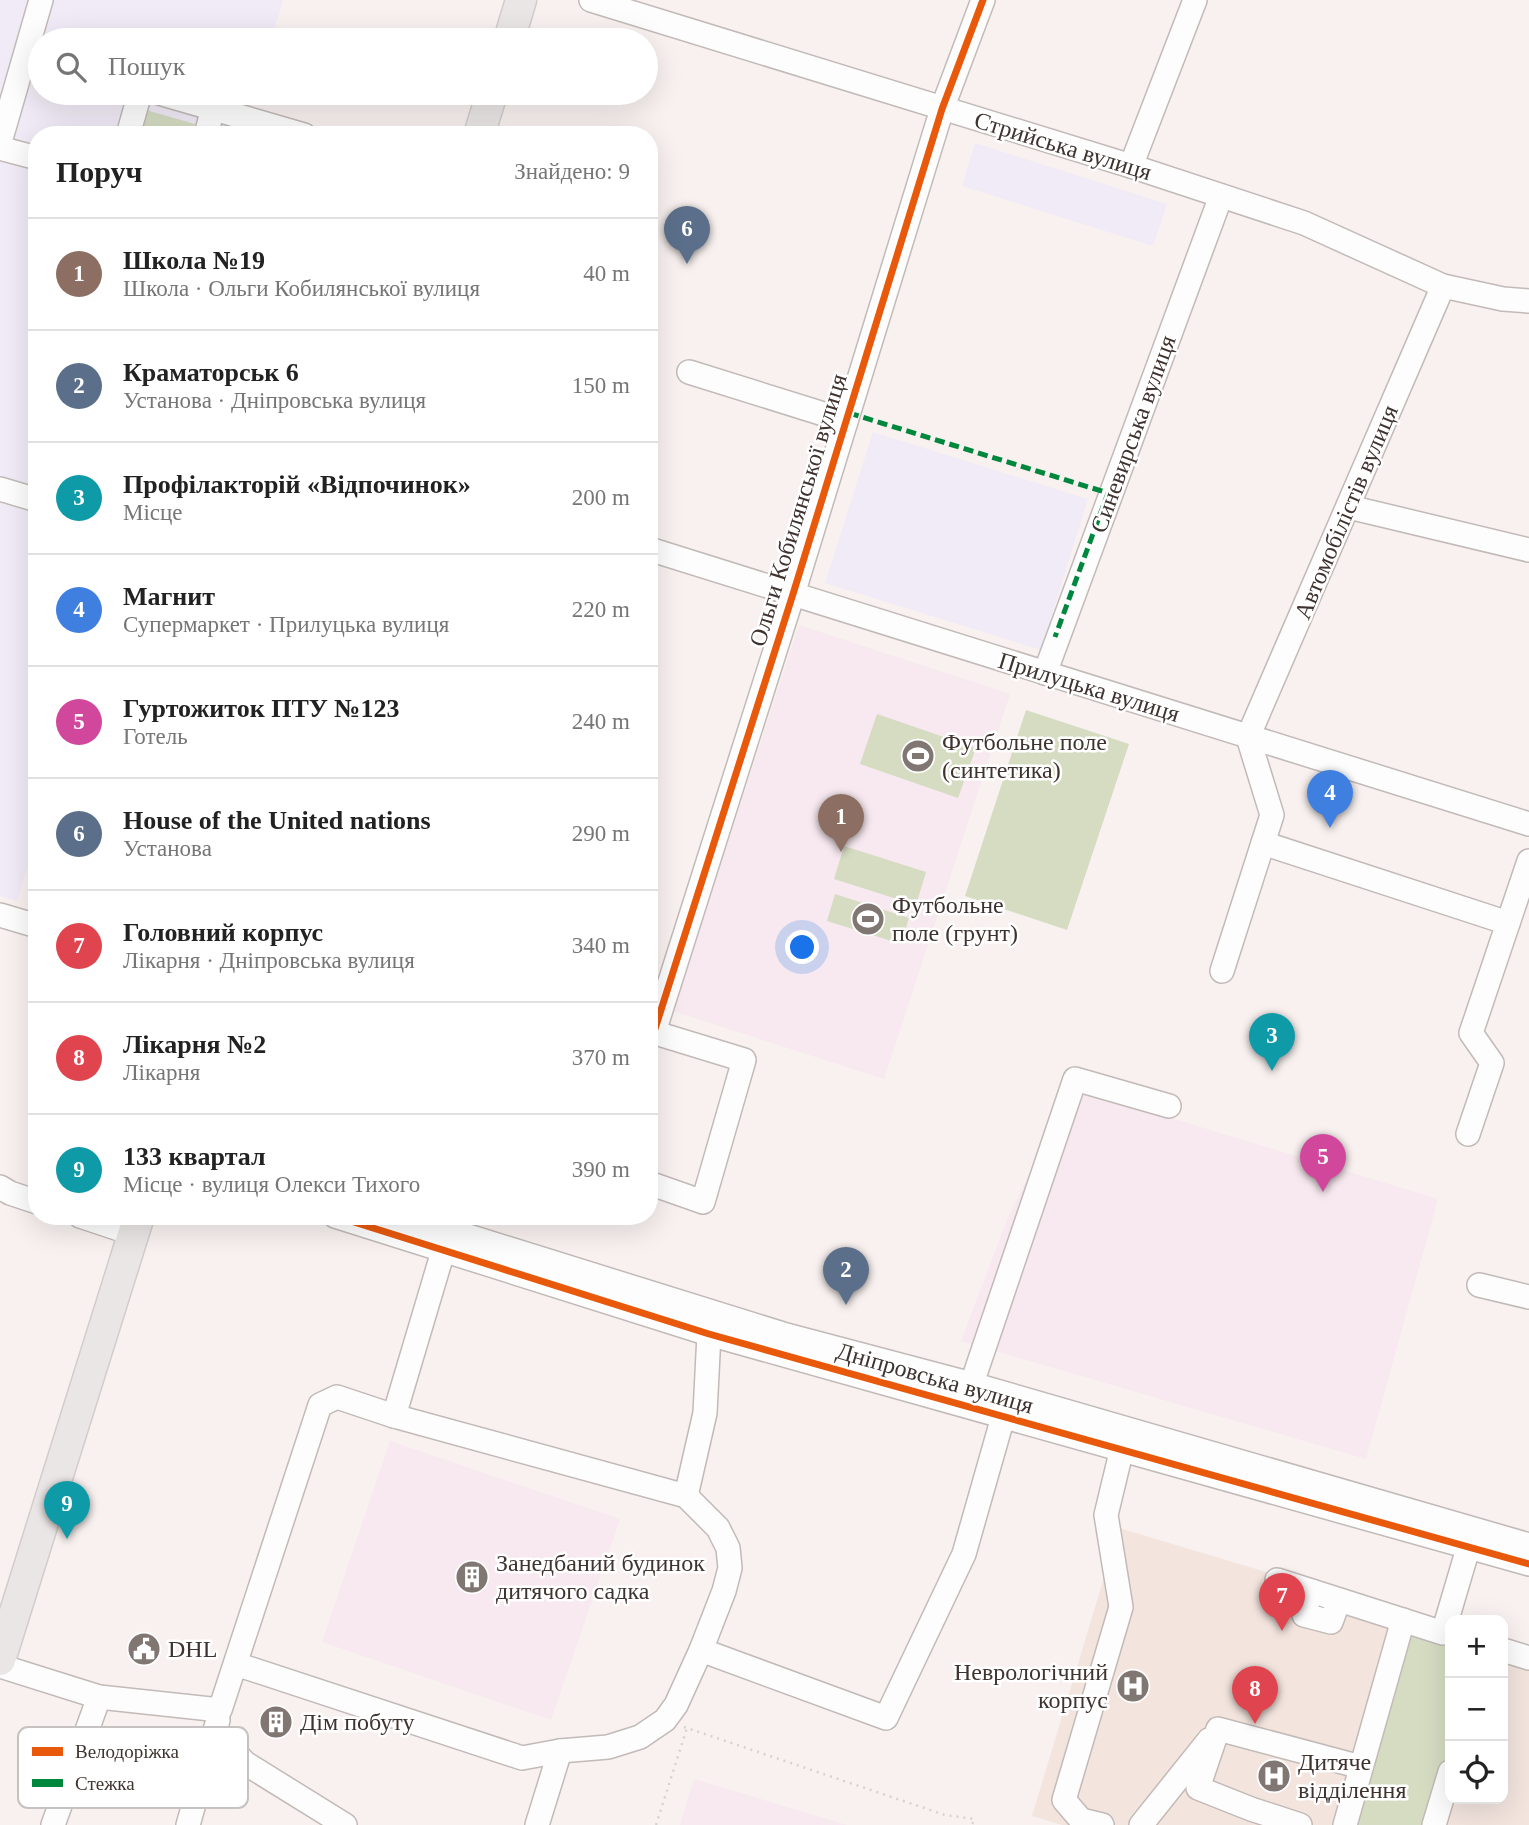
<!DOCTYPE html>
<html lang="uk">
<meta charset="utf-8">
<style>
:root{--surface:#fff;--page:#f6f6f6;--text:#222;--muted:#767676;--line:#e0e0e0;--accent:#d93025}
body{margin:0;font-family:"Times New Roman",serif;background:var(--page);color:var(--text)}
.controls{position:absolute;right:21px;bottom:21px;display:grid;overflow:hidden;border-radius:14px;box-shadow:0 7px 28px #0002}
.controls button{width:63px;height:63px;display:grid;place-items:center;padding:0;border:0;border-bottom:2px solid var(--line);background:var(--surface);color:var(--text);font:35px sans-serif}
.you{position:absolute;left:803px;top:948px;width:24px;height:24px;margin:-18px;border:5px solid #fff;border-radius:50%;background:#1a73e8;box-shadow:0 0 0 10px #1a73e833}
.badge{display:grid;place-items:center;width:46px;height:46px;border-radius:50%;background:var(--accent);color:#fff;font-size:23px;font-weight:700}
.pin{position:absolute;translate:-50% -58px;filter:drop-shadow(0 2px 4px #0008)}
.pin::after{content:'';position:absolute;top:37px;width:24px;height:21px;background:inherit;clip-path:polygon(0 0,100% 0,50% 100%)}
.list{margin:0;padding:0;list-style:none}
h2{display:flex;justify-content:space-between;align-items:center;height:91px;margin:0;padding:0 28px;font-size:30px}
h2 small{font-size:23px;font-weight:400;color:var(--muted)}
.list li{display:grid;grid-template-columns:46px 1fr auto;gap:21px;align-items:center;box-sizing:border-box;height:112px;padding:0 28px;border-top:2px solid var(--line)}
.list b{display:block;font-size:26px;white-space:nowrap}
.list p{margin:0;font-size:23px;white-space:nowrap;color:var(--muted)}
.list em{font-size:23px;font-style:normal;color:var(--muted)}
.icon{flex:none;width:38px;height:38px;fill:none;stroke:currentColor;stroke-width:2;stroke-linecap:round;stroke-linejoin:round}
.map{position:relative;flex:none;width:1529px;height:1825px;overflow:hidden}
.search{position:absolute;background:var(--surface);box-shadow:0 7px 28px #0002;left:28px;top:28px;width:630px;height:77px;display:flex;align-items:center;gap:18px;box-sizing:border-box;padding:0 24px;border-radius:38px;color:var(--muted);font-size:26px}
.panel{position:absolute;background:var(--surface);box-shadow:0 7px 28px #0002;left:28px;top:126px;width:630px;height:1099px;border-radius:28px}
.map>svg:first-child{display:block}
.built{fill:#f3e4de}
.industrial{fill:#f0ebf6}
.education{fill:#f7e9ef}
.green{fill:#d5dcc2}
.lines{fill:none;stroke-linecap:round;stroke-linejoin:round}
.minor-casing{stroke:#c2bab7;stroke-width:26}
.major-casing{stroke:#d2cdcc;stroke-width:33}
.path{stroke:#d5d3d2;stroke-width:2.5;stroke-dasharray:2 5;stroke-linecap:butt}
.minor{stroke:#fefdfd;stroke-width:23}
.major{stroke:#ebe6e6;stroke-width:30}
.quiet{stroke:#00873e;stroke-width:5;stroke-dasharray:10 5;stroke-linecap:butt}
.cycleway-casing{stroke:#fff;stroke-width:11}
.cycleway{stroke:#e8590c;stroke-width:7}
.labels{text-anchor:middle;stroke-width:5;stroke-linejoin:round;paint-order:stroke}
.street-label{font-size:24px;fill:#3f332f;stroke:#fff}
.poi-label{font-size:24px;fill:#3f332f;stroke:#fff;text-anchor:start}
.key{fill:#fff;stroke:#c5c2c1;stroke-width:2}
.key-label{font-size:19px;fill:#3f332f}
</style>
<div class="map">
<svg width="1529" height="1825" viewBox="0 0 1529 1825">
<rect width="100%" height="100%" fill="#f8f1ef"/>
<path class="built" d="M1119,1528L1450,1627V1799H1503V1642L1529,1650V1825H1062L1032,1816Z"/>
<g class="industrial">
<path d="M0,0H283L271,40H40V93H255L243,135H37V836L17,901L0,896Z"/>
<path d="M975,143L1167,204L1153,246L962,186Z"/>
<path d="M873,432L1088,499L1041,650L825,583Z"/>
</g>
<g class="education">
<path d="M799,625L1010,694L884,1079L673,1011Z"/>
<path d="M1072,1088L1438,1199L1366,1459L961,1341L1008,1217Z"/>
<path d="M390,1441L620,1519L551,1720L322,1642Z"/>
<path d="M694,1779L847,1825H680Z"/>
</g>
<g class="green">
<path d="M146,110L195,124L192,135H161L141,129Z"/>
<path d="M1026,710L1129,744L1067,930L965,896Z"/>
<path d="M877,714L976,748L958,798L860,764Z"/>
<path d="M844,846L926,872L916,905L834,879Z"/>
<path d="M835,894L909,918L901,944L827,921Z"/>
<path d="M1410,1636L1450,1647V1744L1427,1825H1354Z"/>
</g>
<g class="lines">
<defs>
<g id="minor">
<path d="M591,0L1131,166L1304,223L1443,286L1503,299L1529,301"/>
<path d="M159,93L304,135"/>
<path d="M128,135L140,93"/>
<path d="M206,135L213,108"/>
<path d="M0,142L41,0"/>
<path d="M0,148L37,158"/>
<path d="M1131,166L1195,0"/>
<path d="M689,372L846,421"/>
<path d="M0,489L37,500"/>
<path d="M1349,507L1529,550"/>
<path d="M649,549L1529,824"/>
<path d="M1045,673L1221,196"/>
<path d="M1263,843L1508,923"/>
<path d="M0,915L37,926"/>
<path d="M1222,971L1272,815L1248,737L1443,286"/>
<path d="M649,1031L744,1060L703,1202L649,1183"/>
<path d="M654,1032L793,594L942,109L983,0"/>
<path d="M1468,1134L1492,1063L1471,1033L1529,861"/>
<path d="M0,1187L10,1193L37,1202"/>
<path d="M80,1216L134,1234"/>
<path d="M335,1216L709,1334L1529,1564"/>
<path d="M404,1216L783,1334L972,1384L1529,1545"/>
<path d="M1479,1285L1529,1297"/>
<path d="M967,1398L1075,1079L1169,1106"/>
<path d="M394,1416L447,1238"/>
<path d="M686,1496L705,1413L709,1334L713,1320"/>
<path d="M1277,1580L1443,1633L1472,1535"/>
<path d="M1311,1591L1304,1615L1331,1622L1339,1600"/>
<path d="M701,1650L886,1718L964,1554L1007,1403"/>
<path d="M1503,1650L1529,1658"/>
<path d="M0,1666L99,1697L220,1710L320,1405L337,1397L394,1416L686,1496L718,1528L728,1548L730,1568L724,1591L701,1650L676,1705L665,1720L640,1737L608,1747L560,1751L522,1758L236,1664"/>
<path d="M215,1730L245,1763L345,1825"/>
<path d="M53,1825L99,1697"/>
<path d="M188,1825L218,1720"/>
<path d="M537,1825L560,1751"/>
<path d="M1102,1825L1081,1820L1064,1800L1121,1607L1106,1515L1125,1436"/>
<path d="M1141,1825L1209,1740"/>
<path d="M1300,1825L1251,1809L1198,1788L1218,1729L1361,1767"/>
<path d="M1345,1825L1403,1620"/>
<path d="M1434,1825L1450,1772"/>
</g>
<g id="major">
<path d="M509,40L521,0"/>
<path d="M479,135L492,93"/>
<path d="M0,1660L139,1216"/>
</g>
</defs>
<use href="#minor" class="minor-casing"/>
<use href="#major" class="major-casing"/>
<g class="path">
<path d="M684,1727L945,1815L974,1819L972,1825"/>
<path d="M656,1825L687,1728"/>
</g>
<use href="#minor" class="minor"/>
<use href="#major" class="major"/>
<path class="quiet" d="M849,413L1108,493L1055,637"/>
<defs>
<g id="cycleway">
<path d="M654,1032L793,594L942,109L983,0"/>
<path d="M335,1216L709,1334L1529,1564"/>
</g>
</defs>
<use href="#cycleway" class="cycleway-casing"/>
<use href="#cycleway" class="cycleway"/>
</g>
<defs>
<symbol id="stadium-disc" viewBox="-11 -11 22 22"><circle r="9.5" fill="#807672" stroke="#fff"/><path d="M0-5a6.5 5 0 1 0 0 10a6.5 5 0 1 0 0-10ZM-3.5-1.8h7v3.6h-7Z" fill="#fff"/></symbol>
<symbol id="building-disc" viewBox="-11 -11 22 22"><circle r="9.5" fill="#807672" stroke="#fff"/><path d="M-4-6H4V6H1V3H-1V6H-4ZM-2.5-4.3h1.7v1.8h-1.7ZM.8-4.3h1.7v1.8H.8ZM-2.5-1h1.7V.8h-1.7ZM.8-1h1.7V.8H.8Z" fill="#fff"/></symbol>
<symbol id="civic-disc" viewBox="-11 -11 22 22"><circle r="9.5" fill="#807672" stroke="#fff"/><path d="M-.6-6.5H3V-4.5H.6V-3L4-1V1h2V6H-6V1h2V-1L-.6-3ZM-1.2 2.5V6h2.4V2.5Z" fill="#fff"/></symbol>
<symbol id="hospital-disc" viewBox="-11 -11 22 22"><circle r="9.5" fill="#807672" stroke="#fff"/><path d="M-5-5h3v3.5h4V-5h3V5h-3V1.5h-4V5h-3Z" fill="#fff"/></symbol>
</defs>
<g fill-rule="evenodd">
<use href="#stadium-disc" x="899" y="737" width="38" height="38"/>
<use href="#stadium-disc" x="849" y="900" width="38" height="38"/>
<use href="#building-disc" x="453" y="1558" width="38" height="38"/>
<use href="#civic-disc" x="125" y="1630" width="38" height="38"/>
<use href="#hospital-disc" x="1114" y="1667" width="38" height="38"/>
<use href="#building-disc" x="257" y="1703" width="38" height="38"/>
<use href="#hospital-disc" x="1255" y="1757" width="38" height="38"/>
</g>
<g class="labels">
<g class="street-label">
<text transform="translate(1063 146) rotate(17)" y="8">Стрийська вулиця</text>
<text transform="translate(1133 434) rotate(-70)" y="8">Синевирська вулиця</text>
<text transform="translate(798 510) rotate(-73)" y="8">Ольги Кобилянської вулиця</text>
<text transform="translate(1346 512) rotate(-67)" y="8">Автомобілістів вулиця</text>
<text transform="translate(1089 687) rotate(17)" y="8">Прилуцька вулиця</text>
<text transform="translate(935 1378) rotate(16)" y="8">Дніпровська вулиця</text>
</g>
<g class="poi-label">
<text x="942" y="750">Футбольне поле<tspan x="942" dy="28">(синтетика)</tspan></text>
<text x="892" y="913">Футбольне<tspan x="892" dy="28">поле (грунт)</tspan></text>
<text x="496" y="1571">Занедбаний будинок<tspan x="496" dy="28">дитячого садка</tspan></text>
<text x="168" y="1657">DHL</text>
<text x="1108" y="1680" text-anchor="end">Неврологічний<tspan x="1108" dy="28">корпус</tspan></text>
<text x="300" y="1730">Дім побуту</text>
<text x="1298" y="1770">Дитяче<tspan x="1298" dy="28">відділення</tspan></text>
</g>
</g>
<rect x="18" y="1727" width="230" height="81" rx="10" class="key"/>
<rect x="32" y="1747" width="31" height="9" fill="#e8590c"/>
<rect x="32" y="1779" width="31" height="8" fill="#00873e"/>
<g class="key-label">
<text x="75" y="1758">Велодоріжка</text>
<text x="75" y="1790">Стежка</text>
</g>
</svg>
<div class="controls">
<button>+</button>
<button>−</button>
<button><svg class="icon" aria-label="locate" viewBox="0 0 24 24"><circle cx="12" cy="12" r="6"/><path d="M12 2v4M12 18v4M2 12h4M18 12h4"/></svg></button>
</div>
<div class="you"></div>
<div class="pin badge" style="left:841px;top:852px;background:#8d6e63">1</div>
<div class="pin badge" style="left:846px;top:1305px;background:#5c6f8a">2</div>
<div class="pin badge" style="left:1272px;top:1071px;background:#0f9aa8">3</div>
<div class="pin badge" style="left:1330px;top:828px;background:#3f7fe0">4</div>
<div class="pin badge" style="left:1323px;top:1192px;background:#d1479c">5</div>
<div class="pin badge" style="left:687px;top:264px;background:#5c6f8a">6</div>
<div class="pin badge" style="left:1282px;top:1631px;background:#e0444e">7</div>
<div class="pin badge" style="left:1255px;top:1724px;background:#e0444e">8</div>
<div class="pin badge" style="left:67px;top:1539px;background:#0f9aa8">9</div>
<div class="search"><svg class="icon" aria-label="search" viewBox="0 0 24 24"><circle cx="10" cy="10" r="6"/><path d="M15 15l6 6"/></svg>Пошук</div>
<section class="panel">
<h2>Поруч<small>Знайдено: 9</small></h2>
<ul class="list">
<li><span class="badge" style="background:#8d6e63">1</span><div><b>Школа №19</b><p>Школа · Ольги Кобилянської вулиця</p></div><em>40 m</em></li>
<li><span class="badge" style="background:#5c6f8a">2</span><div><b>Краматорськ 6</b><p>Установа · Дніпровська вулиця</p></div><em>150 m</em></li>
<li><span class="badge" style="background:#0f9aa8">3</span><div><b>Профілакторій «Відпочинок»</b><p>Місце</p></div><em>200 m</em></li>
<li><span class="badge" style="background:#3f7fe0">4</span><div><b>Магнит</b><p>Супермаркет · Прилуцька вулиця</p></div><em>220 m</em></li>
<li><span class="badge" style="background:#d1479c">5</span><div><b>Гуртожиток ПТУ №123</b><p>Готель</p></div><em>240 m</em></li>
<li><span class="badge" style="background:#5c6f8a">6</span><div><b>House of the United nations</b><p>Установа</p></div><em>290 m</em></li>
<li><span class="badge" style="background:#e0444e">7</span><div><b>Головний корпус</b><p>Лікарня · Дніпровська вулиця</p></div><em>340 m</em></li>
<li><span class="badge" style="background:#e0444e">8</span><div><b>Лікарня №2</b><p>Лікарня</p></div><em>370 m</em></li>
<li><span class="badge" style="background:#0f9aa8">9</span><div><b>133 квартал</b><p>Місце · вулиця Олекси Тихого</p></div><em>390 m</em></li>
</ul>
</section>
</div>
